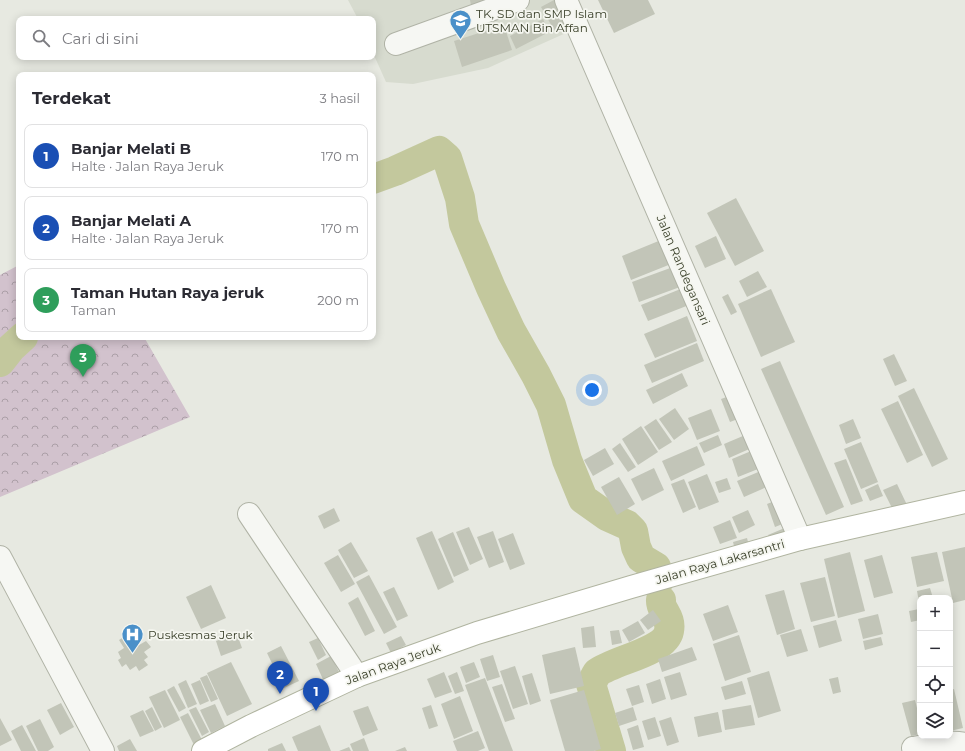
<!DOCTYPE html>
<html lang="id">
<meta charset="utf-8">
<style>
:root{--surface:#fff;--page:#f2f2f3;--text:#2b2b33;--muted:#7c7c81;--line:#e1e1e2;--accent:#ea580c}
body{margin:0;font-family:Montserrat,sans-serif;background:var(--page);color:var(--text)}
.controls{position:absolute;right:12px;bottom:12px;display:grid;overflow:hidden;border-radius:8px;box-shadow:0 2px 10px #0003}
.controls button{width:36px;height:36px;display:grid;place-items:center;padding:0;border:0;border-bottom:1px solid var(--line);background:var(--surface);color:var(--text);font:20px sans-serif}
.you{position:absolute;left:592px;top:390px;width:14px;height:14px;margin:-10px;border:3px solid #fff;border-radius:50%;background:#1a73e8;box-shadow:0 0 0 6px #1a73e833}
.badge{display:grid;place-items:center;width:26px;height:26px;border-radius:50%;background:var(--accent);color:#fff;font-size:13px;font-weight:700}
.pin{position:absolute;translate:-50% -33px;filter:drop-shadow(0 1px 2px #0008)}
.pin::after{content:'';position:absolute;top:21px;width:14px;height:12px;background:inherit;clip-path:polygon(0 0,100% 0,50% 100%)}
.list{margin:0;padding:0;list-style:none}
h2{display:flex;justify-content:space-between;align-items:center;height:52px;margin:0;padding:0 16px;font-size:17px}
h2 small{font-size:13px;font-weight:400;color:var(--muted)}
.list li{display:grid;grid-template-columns:26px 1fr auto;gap:12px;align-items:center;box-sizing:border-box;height:64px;margin:0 8px 8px;padding:0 8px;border:1px solid var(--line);border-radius:8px}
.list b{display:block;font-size:15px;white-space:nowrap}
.list p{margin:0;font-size:13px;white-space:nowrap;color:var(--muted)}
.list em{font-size:13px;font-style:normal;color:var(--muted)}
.icon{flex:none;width:22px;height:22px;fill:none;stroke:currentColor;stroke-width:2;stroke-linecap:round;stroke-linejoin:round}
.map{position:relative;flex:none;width:965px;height:751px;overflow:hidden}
.search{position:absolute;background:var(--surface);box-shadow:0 2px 10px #0003;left:16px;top:16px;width:360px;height:44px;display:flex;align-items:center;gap:10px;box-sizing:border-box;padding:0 14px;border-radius:8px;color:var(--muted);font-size:15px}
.panel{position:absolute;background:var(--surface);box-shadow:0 2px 10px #0003;left:16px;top:72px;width:360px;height:268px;border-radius:8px}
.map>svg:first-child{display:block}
.built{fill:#d7dbcf}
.forest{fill:url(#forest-crowns)}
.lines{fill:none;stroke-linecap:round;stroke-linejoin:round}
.river{stroke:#c3c89d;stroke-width:30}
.building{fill:#c2c5b8}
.minor-casing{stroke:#b0b3a6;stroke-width:24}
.major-casing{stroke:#b0b4a0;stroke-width:24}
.minor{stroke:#f6f7f3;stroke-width:22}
.major{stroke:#fff;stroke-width:22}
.labels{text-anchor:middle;stroke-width:3.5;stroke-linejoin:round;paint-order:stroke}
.poi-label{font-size:12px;fill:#3a402a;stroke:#f5f6f0;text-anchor:start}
.street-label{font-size:12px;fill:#3a402a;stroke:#f5f6f0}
</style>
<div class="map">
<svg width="965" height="751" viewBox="0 0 965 751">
<defs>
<pattern id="forest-crowns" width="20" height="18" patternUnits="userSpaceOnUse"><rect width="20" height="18" fill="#d2c2cd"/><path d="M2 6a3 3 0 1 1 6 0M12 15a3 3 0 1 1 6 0" fill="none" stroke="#ab9fa7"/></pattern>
</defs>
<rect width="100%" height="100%" fill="#e7e9e1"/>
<path class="built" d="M348,0H565L577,28L488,68L413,84L386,82L373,53V19H358Z"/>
<path class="forest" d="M19,265V337H144L190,417L0,497V275Z"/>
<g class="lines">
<g class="river">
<path d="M373,179L395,171L439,151L447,158L460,198L464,224L491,288L511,331L536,375L551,405L567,460L583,499L607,516L627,525L633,531L636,547L641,558L656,567L660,579"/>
<path d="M0,362L11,348L23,337"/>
<path d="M611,751L591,684C593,681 595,676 597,673C614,660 665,652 669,631C672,616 660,611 661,600"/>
</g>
</g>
<g class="building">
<path d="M470,0H511L472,11Z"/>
<path d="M554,0L567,22L554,30L541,7Z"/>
<path d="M598,0H648L655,14L614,33Z"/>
<path d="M543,19L549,32L516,49L510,36Z"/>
<path d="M504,25L512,50L462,67L454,41Z"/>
<path d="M736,198L764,251L735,266L707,213Z"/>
<path d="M716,236L726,259L705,268L695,246Z"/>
<path d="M661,240L671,264L631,280L622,256Z"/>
<path d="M673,267L680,287L639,302L632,282Z"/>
<path d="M758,271L767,287L747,297L739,281Z"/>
<path d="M683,288L689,305L648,321L641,305Z"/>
<path d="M771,289L795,342L761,357L738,304Z"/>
<path d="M728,294L737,312L731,315L722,297Z"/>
<path d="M687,316L697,341L655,358L644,334Z"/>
<path d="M697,343L704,361L652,383L644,365Z"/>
<path d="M894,354L907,381L895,386L883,359Z"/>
<path d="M780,361L844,507L826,515L761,369Z"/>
<path d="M682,373L688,386L653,404L646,390Z"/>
<path d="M914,388L948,459L932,467L898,396Z"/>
<path d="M735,394L743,417L730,422L721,399Z"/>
<path d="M898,401L923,455L907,463L881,409Z"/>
<path d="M675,408L689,429L674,440L659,419Z"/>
<path d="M711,409L720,431L697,440L688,418Z"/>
<path d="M656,419L672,442L659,450L644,427Z"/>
<path d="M853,419L861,438L846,444L839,425Z"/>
<path d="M641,426L658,452L638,465L622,439Z"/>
<path d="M750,433L756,446L729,458L724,444Z"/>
<path d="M718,435L722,445L704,453L699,443Z"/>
<path d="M861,442L878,482L861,489L844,449Z"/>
<path d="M620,443L636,467L628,472L612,449Z"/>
<path d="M697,446L705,465L671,481L662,461Z"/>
<path d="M605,448L614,464L593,476L584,460Z"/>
<path d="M756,449L763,467L738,477L732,459Z"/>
<path d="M846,459L863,501L851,505L834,463Z"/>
<path d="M654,468L664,490L642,501L631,479Z"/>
<path d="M763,470L769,486L744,497L737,481Z"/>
<path d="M707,474L719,502L699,510L688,482Z"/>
<path d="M619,477L635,504L617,515L601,487Z"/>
<path d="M727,478L731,489L719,493L715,482Z"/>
<path d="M684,479L696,507L683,513L671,484Z"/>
<path d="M878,484L883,496L870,501L865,490Z"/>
<path d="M897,484L908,507L895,514L883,490Z"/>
<path d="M777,500L785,523L775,527L767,504Z"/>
<path d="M334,508L340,521L324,529L318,516Z"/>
<path d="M748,510L755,525L739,533L732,517Z"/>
<path d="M730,520L737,538L720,544L713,527Z"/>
<path d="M469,527L483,559L470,565L456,532Z"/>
<path d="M787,527L792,537L773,546L768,535Z"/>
<path d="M432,531L454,582L438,590L416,538Z"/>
<path d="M493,531L504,562L489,568L477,537Z"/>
<path d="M453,532L469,570L454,577L438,539Z"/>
<path d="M513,533L525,564L510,570L498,539Z"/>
<path d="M747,538L749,546L735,550L733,542Z"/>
<path d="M351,542L368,571L354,578L338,550Z"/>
<path d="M965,547V600L953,603L942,552Z"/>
<path d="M850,552L865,611L838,618L824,559Z"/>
<path d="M937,552L944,581L917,587L911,557Z"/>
<path d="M338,555L355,584L341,592L324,563Z"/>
<path d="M882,555L893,593L874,598L864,560Z"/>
<path d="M369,575L397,627L384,634L356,582Z"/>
<path d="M825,577L835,616L811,622L800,583Z"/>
<path d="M211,585L226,618L201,629L186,597Z"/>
<path d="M394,587L408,616L397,621L383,592Z"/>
<path d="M930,588L933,598H920L919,602L917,591Z"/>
<path d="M784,590L795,629L777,635L765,595Z"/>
<path d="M358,597L375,631L365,636L348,603Z"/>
<path d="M728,605L738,632L713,641L703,614Z"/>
<path d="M919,609L920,620L911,622L909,611Z"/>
<path d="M653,610L661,621L648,630L640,620Z"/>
<path d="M878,614L883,634L863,639L858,619Z"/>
<path d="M836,620L842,641L819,648L813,626Z"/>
<path d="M638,621L645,633L629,642L622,630Z"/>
<path d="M594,626L596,647L583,648L581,628Z"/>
<path d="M801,629L808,651L787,657L780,635Z"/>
<path d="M619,630L622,643L612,645L610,631Z"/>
<path d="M237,634L242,648L221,656L216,641Z"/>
<path d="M127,635L132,642L136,640L139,645L146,641L151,647L144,652L148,657L144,660L148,665L139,671L136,666L130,670L126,664L122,667L118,660L121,658L118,652L124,648L119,640Z"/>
<path d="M739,635L751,672L725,681L713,644Z"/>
<path d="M401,636L406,645L391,653L386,643Z"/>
<path d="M881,637L883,645L865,650L863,641Z"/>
<path d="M318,638L326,655L318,660L309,642Z"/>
<path d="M281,646L299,681L284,688L267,653Z"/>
<path d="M575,647L584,686L550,694L542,655Z"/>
<path d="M692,647L697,660L662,672L658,659Z"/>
<path d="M493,655L500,677L487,681L480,659Z"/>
<path d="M331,656L342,678L326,686L316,664Z"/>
<path d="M231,662L252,704L227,716L207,673Z"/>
<path d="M474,662L480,677L466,683L460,667Z"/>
<path d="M515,666L528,704L513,709L500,671Z"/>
<path d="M769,671L781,711L758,718L747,678Z"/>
<path d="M444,672L452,692L435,698L427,679Z"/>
<path d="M457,672L464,691L455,694L448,676Z"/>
<path d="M680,672L687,695L671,700L664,677Z"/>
<path d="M950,672L953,681L950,682Z"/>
<path d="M532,673L541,701L530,705L522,676Z"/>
<path d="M207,675L218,699L211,702L200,678Z"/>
<path d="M838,677L841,692L833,694L829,679Z"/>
<path d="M485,678L513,751H489L465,685Z"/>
<path d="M660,679L666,699L652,704L646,684Z"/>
<path d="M186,680L197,704L188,708L178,684Z"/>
<path d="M200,680L209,701L200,705L191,684Z"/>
<path d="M742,681L746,694L725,700L721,687Z"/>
<path d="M502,684L515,719L505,722L492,687Z"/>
<path d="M639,685L644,702L632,706L626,689Z"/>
<path d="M174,686L186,708L179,712L167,690Z"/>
<path d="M954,689L963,728L950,731V690Z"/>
<path d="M165,690L180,720L164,728L149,697Z"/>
<path d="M584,690L601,749L594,751H565L550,700Z"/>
<path d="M460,696L473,731L454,739L441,704Z"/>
<path d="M915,700L920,720V734L911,736L902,703Z"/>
<path d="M61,703L74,727L60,735L47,710Z"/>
<path d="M215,704L225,726L211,733L200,710Z"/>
<path d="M431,705L438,726L429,729L422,708Z"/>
<path d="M751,705L755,725L725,730L722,710Z"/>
<path d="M368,706L378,730L363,736L353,711Z"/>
<path d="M152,707L162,727L155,731L145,711Z"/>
<path d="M196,707L209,732L202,736L189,710Z"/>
<path d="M633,707L637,720L619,726L615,713Z"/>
<path d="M143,710L154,731L140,737L130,716Z"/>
<path d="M718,712L722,732L698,737L694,717Z"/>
<path d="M188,713L202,740L194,745L180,717Z"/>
<path d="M655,717L661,736L648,740L642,721Z"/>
<path d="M671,717L679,742L667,746L659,721Z"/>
<path d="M0,718L12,740L0,746Z"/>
<path d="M40,719L54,747L48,751H38L26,726Z"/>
<path d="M22,725L36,751H21L11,731Z"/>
<path d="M320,725L331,751H298L292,737Z"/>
<path d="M638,725L644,747L633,750L627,729Z"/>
<path d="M478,731L485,748L478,751H457L453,741Z"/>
<path d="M364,738L369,751H353L350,744Z"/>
<path d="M130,739L137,751H119L117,746Z"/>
<path d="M282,743L286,751H268V749Z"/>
<path d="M349,747L351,751H339Z"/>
<path d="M405,747L407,751H395Z"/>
</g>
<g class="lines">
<defs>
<g id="minor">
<path d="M566,0L800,539"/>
<path d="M396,44L518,0"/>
<path d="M249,514L357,676"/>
<path d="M0,557L103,751"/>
<path d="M913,748C927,746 951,740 965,744"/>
</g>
<path id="major" d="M203,751L251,726L357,676L477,633L631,587L800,539L965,502"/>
</defs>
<use href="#minor" class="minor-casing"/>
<use href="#major" class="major-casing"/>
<use href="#minor" class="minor"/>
<use href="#major" class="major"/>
</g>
<defs>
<symbol id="school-pin" viewBox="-11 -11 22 30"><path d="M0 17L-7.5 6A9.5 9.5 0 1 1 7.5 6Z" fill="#4a90c9" stroke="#f5f6f0"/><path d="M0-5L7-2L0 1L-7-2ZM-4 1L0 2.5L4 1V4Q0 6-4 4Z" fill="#fff"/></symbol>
<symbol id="hospital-pin" viewBox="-11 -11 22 30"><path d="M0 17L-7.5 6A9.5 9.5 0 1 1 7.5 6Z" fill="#4a90c9" stroke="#f5f6f0"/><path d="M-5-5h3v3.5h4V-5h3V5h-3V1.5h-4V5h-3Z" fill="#fff"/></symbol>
</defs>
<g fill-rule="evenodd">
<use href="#school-pin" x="448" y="8" width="25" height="34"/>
<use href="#hospital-pin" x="120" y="622" width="25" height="34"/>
</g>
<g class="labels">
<g class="poi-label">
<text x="476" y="18">TK, SD dan SMP Islam<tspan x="476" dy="14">UTSMAN Bin Affan</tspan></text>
<text x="148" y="639">Puskesmas Jeruk</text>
</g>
<g class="street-label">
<text transform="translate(683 270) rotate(67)" y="4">Jalan Randegansari</text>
<text transform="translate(720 562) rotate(-16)" y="4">Jalan Raya Lakarsantri</text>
<text transform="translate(393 664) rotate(-20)" y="4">Jalan Raya Jeruk</text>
</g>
</g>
</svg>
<div class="controls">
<button>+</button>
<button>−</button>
<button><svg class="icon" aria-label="locate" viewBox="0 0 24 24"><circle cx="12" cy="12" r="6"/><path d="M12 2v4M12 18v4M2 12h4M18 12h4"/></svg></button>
<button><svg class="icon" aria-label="layers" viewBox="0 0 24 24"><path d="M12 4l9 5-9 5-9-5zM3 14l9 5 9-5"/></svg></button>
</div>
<div class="you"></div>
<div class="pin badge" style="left:316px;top:711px;background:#1a4fb4">1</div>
<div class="pin badge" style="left:280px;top:694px;background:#1a4fb4">2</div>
<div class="pin badge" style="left:83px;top:377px;background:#2e9e5b">3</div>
<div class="search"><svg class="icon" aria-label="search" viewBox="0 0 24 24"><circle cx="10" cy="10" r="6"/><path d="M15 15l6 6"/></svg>Cari di sini</div>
<section class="panel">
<h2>Terdekat<small>3 hasil</small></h2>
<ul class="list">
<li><span class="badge" style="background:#1a4fb4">1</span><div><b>Banjar Melati B</b><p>Halte · Jalan Raya Jeruk</p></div><em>170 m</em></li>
<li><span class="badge" style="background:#1a4fb4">2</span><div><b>Banjar Melati A</b><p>Halte · Jalan Raya Jeruk</p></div><em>170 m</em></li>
<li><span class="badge" style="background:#2e9e5b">3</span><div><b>Taman Hutan Raya jeruk</b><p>Taman</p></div><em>200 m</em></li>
</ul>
</section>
</div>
